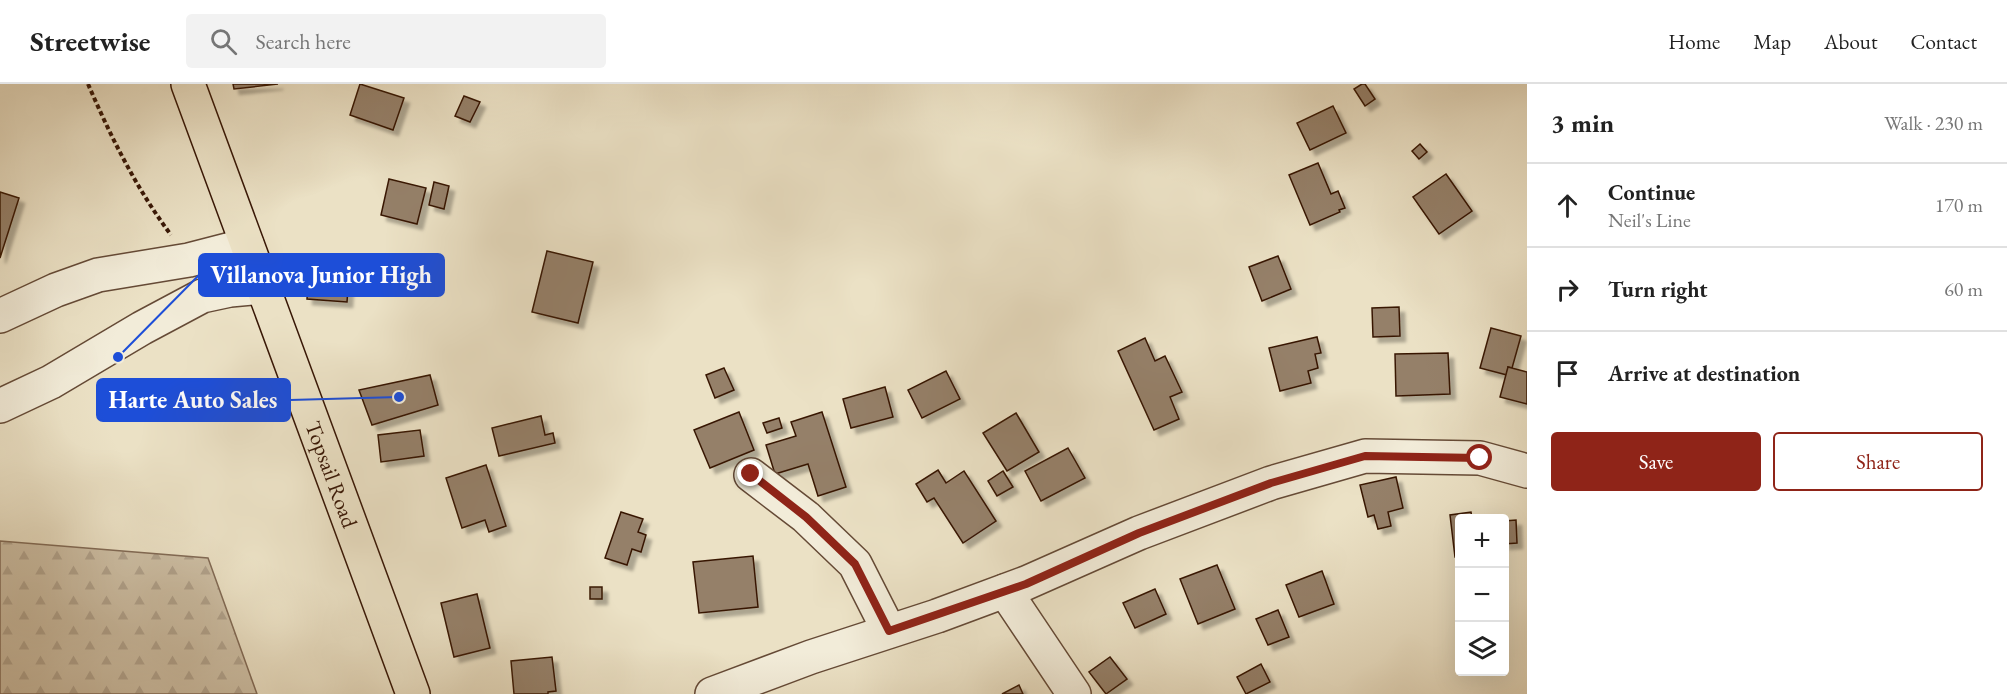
<!DOCTYPE html>
<meta charset="utf-8">
<style>
:root{--surface:#fff;--page:#f2f2f2;--text:#222;--muted:#767676;--line:#e0e0e0;--accent:#8f2418}
body{margin:0;font-family:"EB Garamond",serif;background:var(--page);color:var(--text)}
.controls{position:absolute;right:18px;bottom:18px;display:grid;overflow:hidden;border-radius:6px;box-shadow:0 6px 24px #0002}
.controls button{width:54px;height:54px;display:grid;place-items:center;padding:0;border:0;border-bottom:2px solid var(--line);background:var(--surface);color:var(--text);font:30px sans-serif}
.stop{position:absolute;width:18px;height:18px;margin:-14px;border:4px solid #8f2418;border-radius:50%;background:#fff}
.stop.end{background:#8f2418;border-color:#fff;box-shadow:0 2px 6px #0008}
.list{margin:0;padding:0;list-style:none}
h2{display:flex;justify-content:space-between;align-items:center;height:78px;margin:0;padding:0 24px;font-size:26px}
h2 small{font-size:20px;font-weight:400;color:var(--muted)}
.list li{display:grid;grid-template-columns:39px 1fr auto;gap:18px;align-items:center;box-sizing:border-box;height:84px;padding:0 24px;border-top:2px solid var(--line)}
.list b{display:block;font-size:22px;white-space:nowrap}
.list p{margin:0;font-size:20px;white-space:nowrap;color:var(--muted)}
.list em{font-size:20px;font-style:normal;color:var(--muted)}
.actions{display:flex;gap:12px;padding:18px 24px}
.actions a{flex:1;padding:14px 0;border:2px solid var(--accent);border-radius:6px;text-align:center;font-size:21px;color:var(--accent)}
.actions .main{background:var(--accent);color:#fff}
.icon{flex:none;width:33px;height:33px;fill:none;stroke:currentColor;stroke-width:2;stroke-linecap:round;stroke-linejoin:round}
.map{position:relative;flex:none;width:1527px;height:610px;overflow:hidden}
header{display:flex;align-items:center;gap:36px;box-sizing:border-box;height:84px;padding:0 30px;background:var(--surface);border-bottom:2px solid var(--line)}
header strong{font-size:28px}
nav{display:flex;gap:33px;margin-inline-start:auto;font-size:21px}
.search{width:420px;height:54px;background:var(--page);display:flex;align-items:center;gap:15px;box-sizing:border-box;padding:0 21px;border-radius:6px;color:var(--muted);font-size:22px}
main{display:flex}
aside{flex:1;background:var(--surface)}
.map>svg:first-child{display:block}
.forest{fill:url(#forest-firs);stroke:#826b56;stroke-width:1.5}
.building{fill:#958069;stroke:#381706;stroke-width:1.5;filter:url(#shadow)}
.lines{fill:none;stroke-linecap:round;stroke-linejoin:round}
.minor-casing{stroke:#654a36;stroke-width:36}
.major-casing{stroke:#381706;stroke-width:36}
.path{stroke:#381706;stroke-width:4;stroke-dasharray:4.5 3;stroke-linecap:butt}
.minor{stroke:#f2ecd9;stroke-width:33}
.major{stroke:#ebe1c5;stroke-width:33}
.route{stroke:#8f2418;stroke-width:8}
.labels{text-anchor:middle;stroke-width:5;stroke-linejoin:round;paint-order:stroke}
.street-label{font-size:22px;fill:#381706;stroke:#f2ecd9}
.leader{fill:none;stroke:#1d4ed8;stroke-width:2}
.callout-dot{fill:#1d4ed8;stroke:#f2ecd9;stroke-width:2}
.callout{fill:#1d4ed8;stroke:#1d4ed8;stroke-width:2}
.callout-label{font-size:24px;text-anchor:middle;font-weight:bold;fill:#fff}
</style>
<header>
<strong>Streetwise</strong>
<div class="search"><svg class="icon" aria-label="search" viewBox="0 0 24 24"><circle cx="10" cy="10" r="6"/><path d="M15 15l6 6"/></svg>Search here</div>
<nav><a>Home</a><a>Map</a><a>About</a><a>Contact</a></nav>
</header>
<main>
<div class="map">
<svg width="1527" height="610" viewBox="0 0 1527 610">
<defs>
<pattern id="forest-firs" width="22" height="20" patternUnits="userSpaceOnUse" patternTransform="scale(1.5)"><rect width="22" height="20" fill="#cdbfa5"/><path d="M5 1l3.5 6h-7zM16 11l3.5 6h-7z" fill="#b1a38d"/></pattern>
<filter id="shadow"><feDropShadow dx="5.5" dy="5.5" stdDeviation="1.5" flood-color="#0004"/></filter>
</defs>
<rect width="100%" height="100%" fill="#ebe1c5"/>
<filter id="stains"><feTurbulence type="fractalNoise" baseFrequency=".00333" numOctaves="4"/><feColorMatrix values="0 0 0 0 .2 0 0 0 0 .09 0 0 0 0 .02 0 0 0 .5 -.17"/></filter>
<radialGradient id="worn" r=".72"><stop offset=".6" stop-color="#630" stop-opacity="0"/><stop offset="1" stop-color="#630" stop-opacity=".3"/></radialGradient>
<path class="forest" d="M0,457L208,474L257,610H0Z"/>
<g class="building">
<path d="M233,0H278L234,5Z"/>
<path d="M360,0L404,14L393,46L350,31Z"/>
<path d="M1362,0H1365L1375,15L1365,22L1354,5Z"/>
<path d="M464,12L480,18L470,38L455,32Z"/>
<path d="M1333,22L1346,49L1310,66L1297,39Z"/>
<path d="M1420,60L1427,68L1419,75L1412,67Z"/>
<path d="M1318,79L1331,110L1338,107L1345,124L1339,126L1340,128L1310,141L1289,91Z"/>
<path d="M1446,90L1472,127L1439,150L1413,113Z"/>
<path d="M389,95L426,104L417,140L381,131Z"/>
<path d="M434,98L449,102L444,125L429,121Z"/>
<path d="M0,108L19,114L0,174Z"/>
<path d="M547,167L593,178L578,239L532,228Z"/>
<path d="M1278,172L1291,205L1262,217L1249,183Z"/>
<path d="M310,173L350,176L347,218L307,215Z"/>
<path d="M1399,223L1400,252L1373,253L1372,224Z"/>
<path d="M1491,244L1521,252L1512,284L1508,283L1507,291L1480,284Z"/>
<path d="M1317,253L1321,269L1315,270L1318,284L1308,287L1311,299L1280,307L1269,264Z"/>
<path d="M1145,254L1155,277L1165,272L1182,308L1170,313L1179,335L1154,346L1118,267Z"/>
<path d="M1448,269L1450,310L1396,312L1395,270Z"/>
<path d="M1508,283L1527,288V320L1500,313Z"/>
<path d="M724,284L734,306L715,314L706,291Z"/>
<path d="M946,287L960,315L922,334L908,306Z"/>
<path d="M430,291L438,321L372,341L359,306Z"/>
<path d="M885,303L893,333L851,344L843,315Z"/>
<path d="M739,328L754,366L710,384L694,346Z"/>
<path d="M822,328L846,403L818,412L808,380L775,390L766,361L796,352L791,338Z"/>
<path d="M1016,329L1039,368L1007,387L983,349Z"/>
<path d="M541,332L545,351L553,349L555,359L499,372L492,344Z"/>
<path d="M779,334L782,344L767,349L763,339Z"/>
<path d="M420,346L424,372L381,378L378,351Z"/>
<path d="M1068,364L1085,394L1041,417L1025,387Z"/>
<path d="M486,381L506,442L489,448L485,436L462,444L446,394Z"/>
<path d="M938,386L946,399L964,387L996,437L963,459L934,414L927,418L916,400Z"/>
<path d="M1003,387L1013,403L997,412L988,397Z"/>
<path d="M1396,393L1403,424L1388,428L1391,442L1378,445L1374,431L1368,433L1360,401Z"/>
<path d="M621,428L643,435L638,448L646,451L641,468L632,465L627,481L605,474Z"/>
<path d="M1471,428L1472,434H1460V473H1455L1450,431Z"/>
<path d="M1516,436L1517,459L1504,460V437Z"/>
<path d="M753,472L758,523L699,529L693,478Z"/>
<path d="M1217,481L1235,525L1198,540L1180,495Z"/>
<path d="M1322,487L1334,520L1299,533L1286,501Z"/>
<rect x="590" y="503" width="12" height="12"/>
<path d="M1155,505L1166,530L1135,544L1123,519Z"/>
<path d="M477,510L490,564L454,573L441,519Z"/>
<path d="M1278,526L1289,553L1268,561L1256,535Z"/>
<path d="M552,573L556,607L548,608V610H514L511,577Z"/>
<path d="M1110,573L1127,595L1106,610L1089,588Z"/>
<path d="M1261,580L1270,598L1246,610L1237,593Z"/>
<path d="M1019,601L1023,610H1002Z"/>
</g>
<g class="lines">
<defs>
<g id="minor">
<path d="M0,232L56,206L98,191L189,176L247,161"/>
<path d="M0,322L51,298L142,244L202,212L230,206L263,203"/>
<path d="M751,391L806,433L855,480L889,547"/>
<path d="M1005,507L1074,610"/>
<path d="M712,610L811,573L937,532L1026,499L1139,449L1271,399L1365,372L1480,374L1527,387"/>
</g>
<g id="major">
<path id="s1" d="M188,0L413,610"/>
</g>
</defs>
<use href="#minor" class="minor-casing"/>
<use href="#major" class="major-casing"/>
<path class="path" d="M88,0C111,53 136,104 171,151"/>
<use href="#minor" class="minor"/>
<use href="#major" class="major"/>
</g>
<g class="lines">
<path class="route" d="M751,390L806,433L855,480L889,547L1026,500L1139,449L1271,399L1365,372L1480,374"/>
</g>
<g class="labels">
<g class="street-label">
<text dy="8" stroke="none"><textPath href="#s1" startOffset="416">Topsail Road</textPath></text>
</g>
</g>
<path class="leader" d="M118 273L199 191M399 313L290 316"/>
<g class="callout-dot">
<circle cx="118" cy="273" r="6"/>
<circle cx="399" cy="313" r="6"/>
</g>
<g class="callout">
<rect x="199" y="170" width="245" height="42" rx="6"/>
<rect x="97" y="295" width="193" height="42" rx="6"/>
</g>
<g class="callout-label">
<text x="321" y="199">Villanova Junior High</text>
<text x="193" y="324">Harte Auto Sales</text>
</g>
<rect width="100%" height="100%" filter="url(#stains)"/>
<rect width="100%" height="100%" fill="url(#worn)"/>
</svg>
<div class="controls">
<button>+</button>
<button>−</button>
<button><svg class="icon" aria-label="layers" viewBox="0 0 24 24"><path d="M12 4l9 5-9 5-9-5zM3 14l9 5 9-5"/></svg></button>
</div>
<div class="stop" style="left:1480px;top:374px"></div>
<div class="stop end" style="left:751px;top:390px"></div>
</div>
<aside>
<h2>3 min<small>Walk · 230 m</small></h2>
<ul class="list">
<li><svg class="icon" aria-label="ahead" viewBox="0 0 24 24"><path d="M12 20V5M6 11l6-6 6 6"/></svg><div><b>Continue</b><p>Neil's Line</p></div><em>170 m</em></li>
<li><svg class="icon" aria-label="right" viewBox="0 0 24 24"><path d="M7 20v-9h11M14 6l5 5-5 5"/></svg><div><b>Turn right</b></div><em>60 m</em></li>
<li><svg class="icon" aria-label="arrive" viewBox="0 0 24 24"><path d="M6 21V4h12l-3 4 3 4H6"/></svg><div><b>Arrive at destination</b></div></li>
</ul>
<div class="actions"><a class="main">Save</a><a>Share</a></div>
</aside>
</main>
